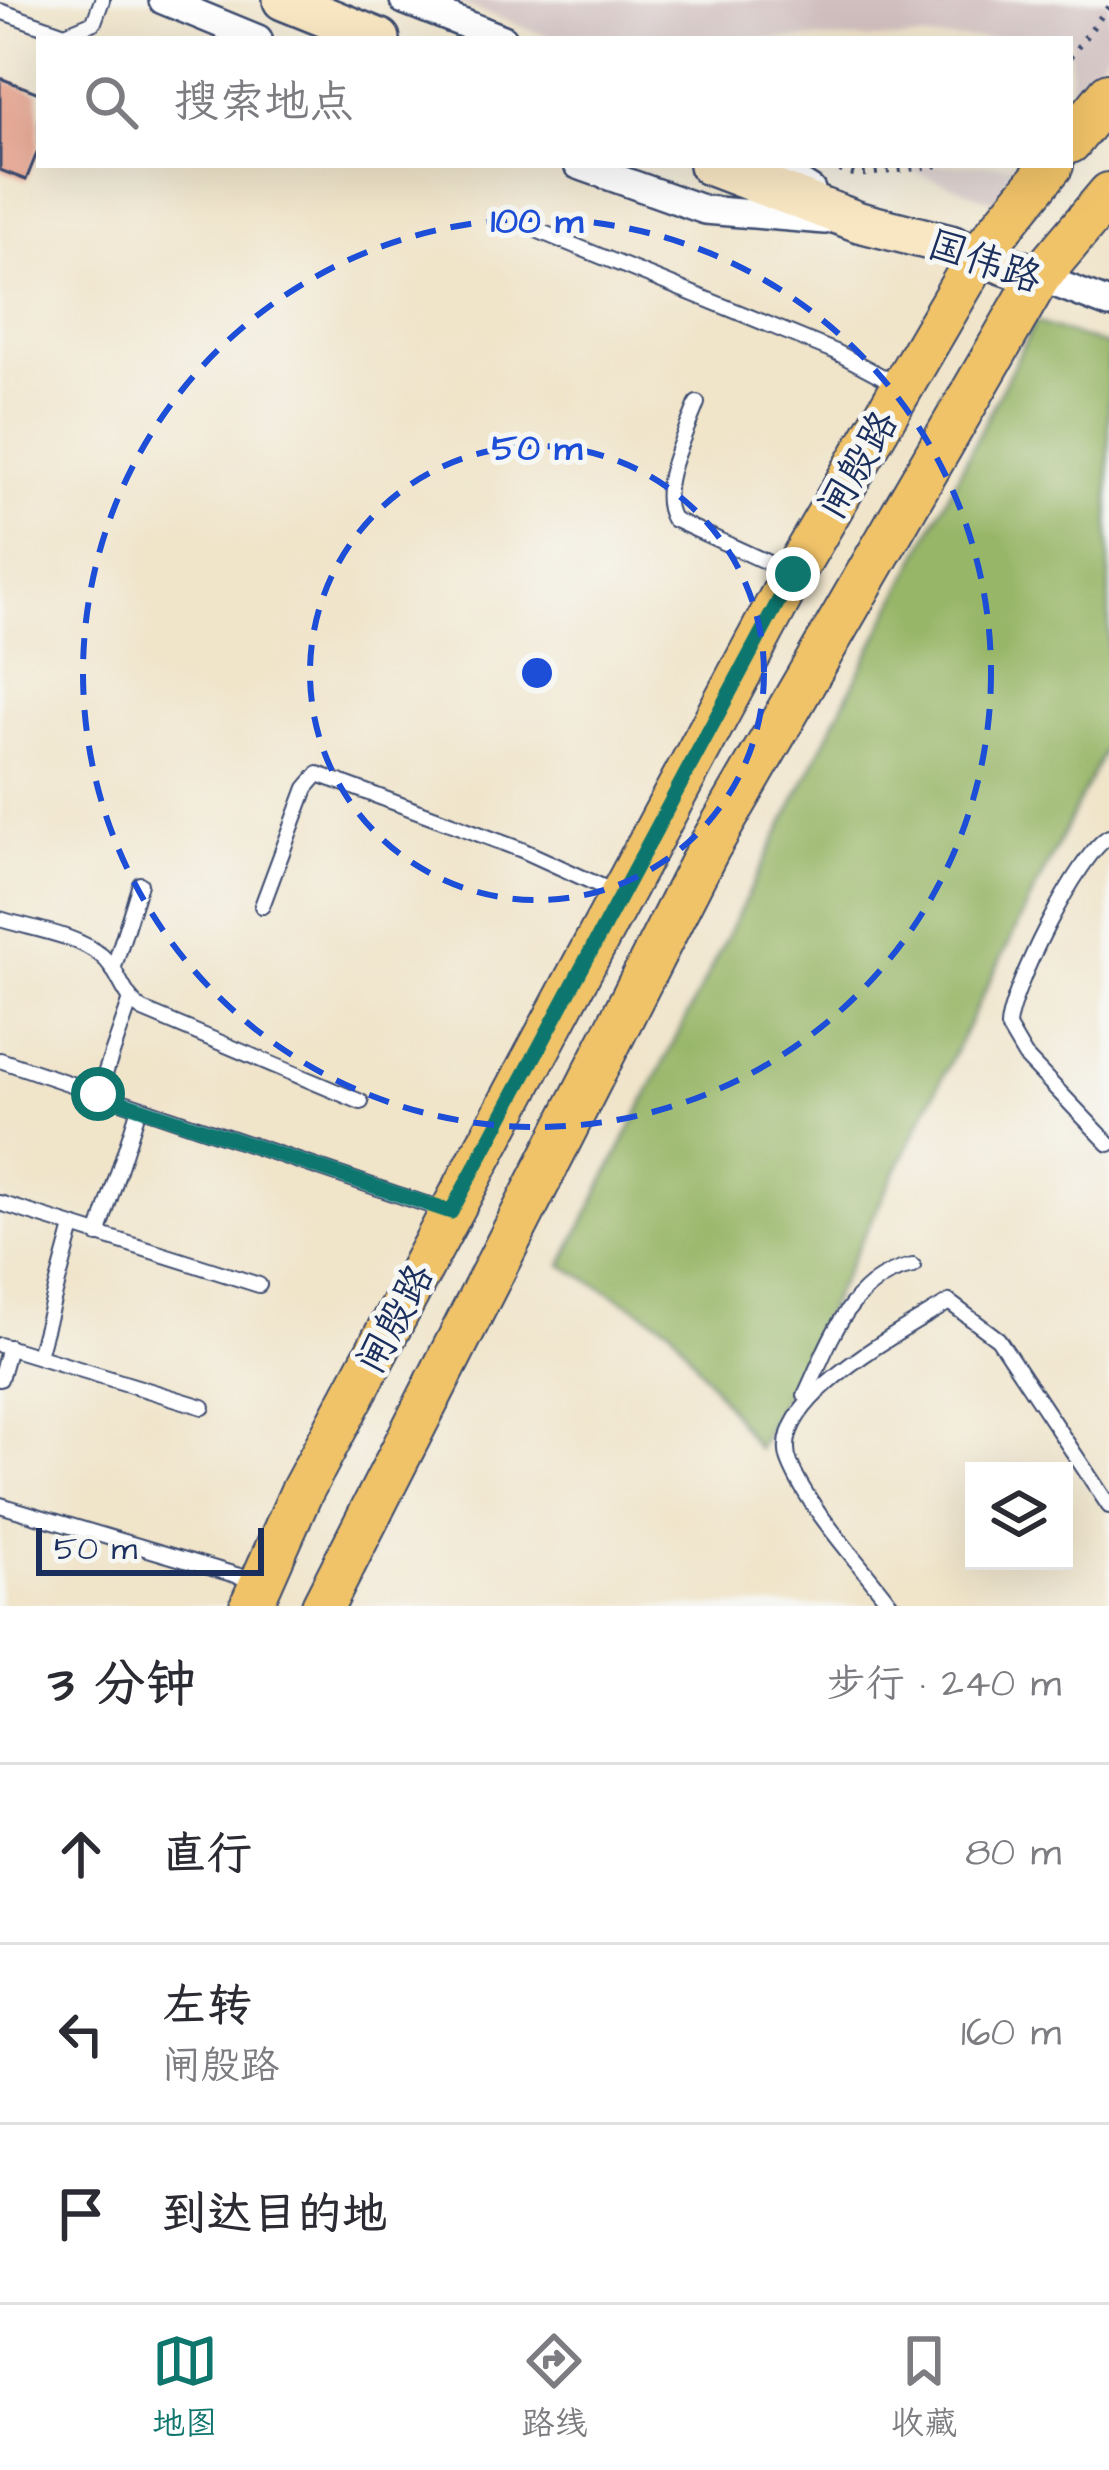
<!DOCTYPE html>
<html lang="zh">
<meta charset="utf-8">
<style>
:root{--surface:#fff;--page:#f7f7f7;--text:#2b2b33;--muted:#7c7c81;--line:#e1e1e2;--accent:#0f766e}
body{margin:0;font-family:"Architects Daughter","LXGW WenKai TC",sans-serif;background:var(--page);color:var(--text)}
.controls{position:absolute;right:36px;bottom:36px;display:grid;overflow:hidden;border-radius:0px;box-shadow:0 12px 48px #0002}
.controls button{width:108px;height:108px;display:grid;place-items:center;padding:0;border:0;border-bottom:3px solid var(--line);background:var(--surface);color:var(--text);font:60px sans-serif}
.scale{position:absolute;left:36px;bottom:30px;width:228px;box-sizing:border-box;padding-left:12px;border:6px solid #1b2f5e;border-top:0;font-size:33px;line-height:42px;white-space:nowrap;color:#1b2f5e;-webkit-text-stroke:9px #f6f6f2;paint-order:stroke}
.stop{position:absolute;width:36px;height:36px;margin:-27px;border:9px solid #0f766e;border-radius:50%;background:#fff}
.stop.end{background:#0f766e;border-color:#fff;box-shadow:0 3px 12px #0008}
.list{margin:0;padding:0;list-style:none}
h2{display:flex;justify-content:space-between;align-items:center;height:156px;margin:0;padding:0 48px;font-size:51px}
h2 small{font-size:39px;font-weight:400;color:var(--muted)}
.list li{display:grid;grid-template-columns:78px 1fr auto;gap:36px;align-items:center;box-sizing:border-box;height:180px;padding:0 48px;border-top:3px solid var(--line)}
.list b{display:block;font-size:45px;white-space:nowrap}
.list p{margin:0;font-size:39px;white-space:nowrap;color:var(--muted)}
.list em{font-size:39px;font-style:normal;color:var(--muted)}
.icon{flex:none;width:66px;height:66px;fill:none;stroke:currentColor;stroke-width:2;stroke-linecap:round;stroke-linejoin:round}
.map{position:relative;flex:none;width:1109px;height:1606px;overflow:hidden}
.search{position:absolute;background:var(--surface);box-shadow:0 12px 48px #0002;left:36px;right:36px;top:36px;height:132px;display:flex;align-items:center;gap:30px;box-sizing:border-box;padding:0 42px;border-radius:0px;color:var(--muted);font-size:45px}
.sheet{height:696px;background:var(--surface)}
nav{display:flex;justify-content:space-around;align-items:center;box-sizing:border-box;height:168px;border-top:3px solid var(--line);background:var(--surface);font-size:33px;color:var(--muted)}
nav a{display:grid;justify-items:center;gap:6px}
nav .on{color:var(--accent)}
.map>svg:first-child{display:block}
.industrial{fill:#d1bfbf}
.forest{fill:#98b668;stroke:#5a7263;stroke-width:3}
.building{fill:#e39177}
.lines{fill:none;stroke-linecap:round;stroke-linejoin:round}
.lane-casing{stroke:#3b4a6e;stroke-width:18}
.street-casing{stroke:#3b4a6e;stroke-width:32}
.secondary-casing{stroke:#3b4a6e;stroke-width:44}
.primary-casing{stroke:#3b4a6e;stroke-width:46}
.path{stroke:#3b4a6e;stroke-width:6;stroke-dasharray:3 9;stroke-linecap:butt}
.lane{stroke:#fff;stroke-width:14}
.street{stroke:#fff;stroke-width:27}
.secondary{stroke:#f9e7c3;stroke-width:39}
.primary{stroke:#f1c369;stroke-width:42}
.route{stroke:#0f766e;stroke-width:15}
.ring{fill:none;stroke:#1d4ed8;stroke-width:6;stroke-dasharray:21 15}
.labels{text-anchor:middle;stroke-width:10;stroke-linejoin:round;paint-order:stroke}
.street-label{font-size:39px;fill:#1b2f5e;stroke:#f6f6f2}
.centre{fill:#1d4ed8;stroke:#f6f6f2;stroke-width:6}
.ring-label{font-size:36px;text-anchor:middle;font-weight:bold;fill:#1d4ed8;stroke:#f6f6f2;stroke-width:10;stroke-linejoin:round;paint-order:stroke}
</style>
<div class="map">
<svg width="1109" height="1606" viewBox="0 0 1109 1606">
<rect width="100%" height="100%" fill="#f6f6f2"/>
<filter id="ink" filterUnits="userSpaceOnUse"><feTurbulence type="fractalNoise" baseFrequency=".00833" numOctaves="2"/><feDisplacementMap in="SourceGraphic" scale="24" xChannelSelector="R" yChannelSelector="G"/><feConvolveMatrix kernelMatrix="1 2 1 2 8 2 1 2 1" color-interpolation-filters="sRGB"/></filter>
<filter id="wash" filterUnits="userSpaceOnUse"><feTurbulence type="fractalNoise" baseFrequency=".004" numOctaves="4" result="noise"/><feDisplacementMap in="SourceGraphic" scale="48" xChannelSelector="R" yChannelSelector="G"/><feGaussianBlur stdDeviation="2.7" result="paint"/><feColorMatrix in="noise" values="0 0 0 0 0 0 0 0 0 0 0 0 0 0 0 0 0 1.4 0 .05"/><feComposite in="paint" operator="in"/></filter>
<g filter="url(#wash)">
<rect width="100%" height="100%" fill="#f0e4c9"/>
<g class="industrial">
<path d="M450,0H1109V50L1070,102V39H555Z"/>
<path d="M896,165H1024L996,202Z"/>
</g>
<path class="forest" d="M1035,322L1109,346V741L758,1449L671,1328L562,1265Z"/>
<g id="blocks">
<path class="building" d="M0,78L39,93V148L26,180L0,170Z"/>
</g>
</g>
<g filter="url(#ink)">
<use href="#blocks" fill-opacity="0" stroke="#3b4a6e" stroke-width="3"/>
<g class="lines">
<defs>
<g id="lane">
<path d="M0,11L65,34L94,22L102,0"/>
<path d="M524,225L836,352L898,385"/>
<path d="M697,403C686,434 655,488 673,519L788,572"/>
<path d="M1109,837C1079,852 1009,993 1008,1027L1025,1056L1109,1144"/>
<path d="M262,906L306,788L318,774L522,850L614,892"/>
<path d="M0,919C32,929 75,934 102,956C120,971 122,997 143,1010L361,1102"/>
<path d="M113,970L140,884"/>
<path d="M0,1060L446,1211"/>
<path d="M98,1094L130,1002"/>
<path d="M0,1203L259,1285"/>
<path d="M98,1235L139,1108"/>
<path d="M0,1345L203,1407"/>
<path d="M38,1356L73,1227"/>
<path d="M0,1379L9,1347"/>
<path d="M805,1395C830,1342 849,1278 913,1266"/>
<path d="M0,1505L256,1581"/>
<path d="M892,1606C861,1564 809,1510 790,1463C764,1401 907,1329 949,1302L998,1339L1109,1506"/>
</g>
<g id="street">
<path d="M163,0L258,39"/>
<path d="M404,0L503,39"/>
<path d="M578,165L705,210L825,220"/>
<path d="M772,165L811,190"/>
<path d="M1039,277L1109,304"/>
</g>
<g id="secondary">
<path d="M283,0L380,39"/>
<path d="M709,165L859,222L950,245L1039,277"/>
</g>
<g id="primary">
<path d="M1070,142L1109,94"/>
<path d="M251,1606L301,1493L793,574L979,255L1052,165"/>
<path d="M323,1606L708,849L1039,277L1109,194"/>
</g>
</defs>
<use href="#lane" class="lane-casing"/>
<use href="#street" class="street-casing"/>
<use href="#secondary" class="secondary-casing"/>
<use href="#primary" class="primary-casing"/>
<g class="path">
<path d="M1070,57L1109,6"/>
<path d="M828,167L857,175L942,165"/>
</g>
<use href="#lane" class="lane"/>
<use href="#street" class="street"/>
<use href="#secondary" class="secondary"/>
<use href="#primary" class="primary"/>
</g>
</g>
<g class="lines" filter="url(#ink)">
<path class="route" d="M98,1094L451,1212L793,574"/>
</g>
<g class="ring">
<circle cx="537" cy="673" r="227"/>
<circle cx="537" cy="673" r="454"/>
</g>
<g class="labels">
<g class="street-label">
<text transform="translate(985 260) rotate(19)" y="14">国伟路</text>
<text transform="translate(857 464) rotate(-60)" y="14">闸殷路</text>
<text transform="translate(394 1318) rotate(-62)" y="14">闸殷路</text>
</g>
</g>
<circle cx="537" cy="673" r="18" class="centre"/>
<g class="ring-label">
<text x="537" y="232">100 m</text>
<text x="537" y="459">50 m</text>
</g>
</svg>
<div class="controls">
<button><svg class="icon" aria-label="layers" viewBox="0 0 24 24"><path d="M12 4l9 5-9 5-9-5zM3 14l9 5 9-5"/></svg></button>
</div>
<div class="scale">50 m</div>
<div class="stop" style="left:98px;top:1094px"></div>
<div class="stop end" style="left:793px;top:574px"></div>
<div class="search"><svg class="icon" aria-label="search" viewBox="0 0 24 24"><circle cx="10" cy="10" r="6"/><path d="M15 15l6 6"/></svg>搜索地点</div>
</div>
<section class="sheet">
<h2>3 分钟<small>步行 · 240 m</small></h2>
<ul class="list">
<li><svg class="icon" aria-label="ahead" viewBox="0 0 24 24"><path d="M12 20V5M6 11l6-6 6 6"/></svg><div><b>直行</b></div><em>80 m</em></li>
<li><svg class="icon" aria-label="left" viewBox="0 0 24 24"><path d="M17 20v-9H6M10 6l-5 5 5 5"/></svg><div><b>左转</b><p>闸殷路</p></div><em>160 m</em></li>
<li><svg class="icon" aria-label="arrive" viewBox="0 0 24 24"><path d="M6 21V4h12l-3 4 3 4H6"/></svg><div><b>到达目的地</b></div></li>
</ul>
</section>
<nav>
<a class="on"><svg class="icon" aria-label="map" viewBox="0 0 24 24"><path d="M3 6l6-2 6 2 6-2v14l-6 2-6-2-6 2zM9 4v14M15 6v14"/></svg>地图</a>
<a><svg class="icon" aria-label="directions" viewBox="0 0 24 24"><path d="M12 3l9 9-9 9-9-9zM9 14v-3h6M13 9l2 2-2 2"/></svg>路线</a>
<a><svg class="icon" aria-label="saved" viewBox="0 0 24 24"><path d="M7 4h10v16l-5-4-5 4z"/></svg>收藏</a>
</nav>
